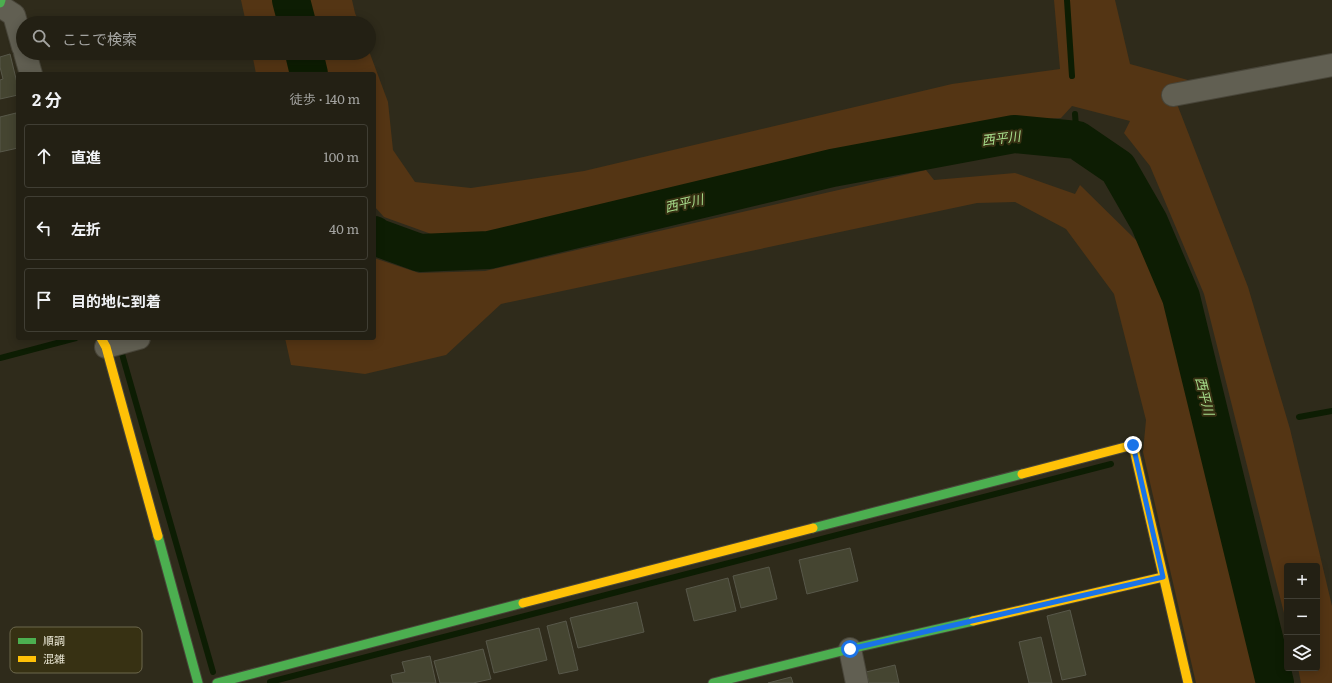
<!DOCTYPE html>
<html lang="ja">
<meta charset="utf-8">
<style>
:root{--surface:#232014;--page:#2f2d22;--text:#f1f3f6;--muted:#a3a3a0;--line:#403e34}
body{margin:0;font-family:Literata,"Noto Sans JP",serif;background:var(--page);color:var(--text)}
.controls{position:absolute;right:12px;bottom:12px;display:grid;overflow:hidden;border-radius:4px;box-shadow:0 2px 10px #0003}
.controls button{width:36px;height:36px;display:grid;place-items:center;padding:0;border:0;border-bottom:1px solid var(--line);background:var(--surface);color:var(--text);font:20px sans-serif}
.stop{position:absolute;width:12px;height:12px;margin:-9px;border:3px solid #1a73e8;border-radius:50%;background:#fff}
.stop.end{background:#1a73e8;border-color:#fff;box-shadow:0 1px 4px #0008}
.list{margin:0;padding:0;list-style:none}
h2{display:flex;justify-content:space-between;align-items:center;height:52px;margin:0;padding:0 16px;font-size:17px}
h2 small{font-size:13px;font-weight:400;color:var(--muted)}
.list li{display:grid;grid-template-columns:26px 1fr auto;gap:12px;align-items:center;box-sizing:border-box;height:64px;margin:0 8px 8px;padding:0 8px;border:1px solid var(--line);border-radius:4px}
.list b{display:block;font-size:15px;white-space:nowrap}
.list em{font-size:13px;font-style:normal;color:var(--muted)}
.icon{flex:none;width:22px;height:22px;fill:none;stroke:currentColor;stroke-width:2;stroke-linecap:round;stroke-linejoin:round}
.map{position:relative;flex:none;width:1332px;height:683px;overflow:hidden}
.search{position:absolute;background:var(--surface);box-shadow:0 2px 10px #0003;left:16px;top:16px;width:360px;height:44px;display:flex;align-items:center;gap:10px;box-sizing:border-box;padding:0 14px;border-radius:22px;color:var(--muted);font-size:15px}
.panel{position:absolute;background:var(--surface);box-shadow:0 2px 10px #0003;left:16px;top:72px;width:360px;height:268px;border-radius:4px}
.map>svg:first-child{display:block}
.green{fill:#543514}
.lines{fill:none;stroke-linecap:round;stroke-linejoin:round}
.stream{stroke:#0d1d03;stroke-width:6}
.river{stroke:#0d1d03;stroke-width:38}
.building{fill:#454531;stroke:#58584a}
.street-casing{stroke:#484539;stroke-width:24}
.fast-casing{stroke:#484539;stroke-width:11}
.slow-casing{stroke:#484539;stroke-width:11}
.street{stroke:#615f52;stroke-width:22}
.fast{stroke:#4caf50;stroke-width:9}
.slow{stroke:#ffc107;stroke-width:9}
.route{stroke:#1a73e8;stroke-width:5}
.labels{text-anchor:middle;stroke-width:4;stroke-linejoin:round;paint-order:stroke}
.water-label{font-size:13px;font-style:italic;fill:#a8df8d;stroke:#373113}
.key{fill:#373113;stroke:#6d684d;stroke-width:1}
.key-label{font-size:11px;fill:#eae7d5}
</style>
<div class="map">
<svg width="1332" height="683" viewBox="0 0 1332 683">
<rect width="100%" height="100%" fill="#2f2b1b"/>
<g class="green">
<path d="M241,0H274L280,23H246Z"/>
<path d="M310,0H352L355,13L359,23H315Z"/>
<path d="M1054,0H1115L1130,64L1195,82L1177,104L1248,287L1290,429L1332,606V683H1301L1298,668H1317V566H1287V625L1204,294L1150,166L1124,133L1130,121L1072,106L1061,118L987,122L497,233L434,235L384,217L374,206V74H326L321,53H369V51L388,102L393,150L415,182L471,188L584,171L952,84L1060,69Z"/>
<path d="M252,53H286L291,74H256Z"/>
<path d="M926,170L934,180L1015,173L1075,194L1080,185L1139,243L1166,308L1213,491L1258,683H1196L1143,452L1146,420L1114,294L1066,229L1015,202L977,203L501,304L446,355L365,374L291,365L285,338H374V258L419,273L485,271Z"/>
</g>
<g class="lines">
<g class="stream">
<path d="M1067,0L1072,76"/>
<path d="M1075,114L1077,140"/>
<path d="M120,347L213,672"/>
<path d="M0,358L76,338"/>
<path d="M1299,417L1332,411"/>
<path d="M270,682L1111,464"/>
</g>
<g class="river">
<path d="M291,0L297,23"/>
<path d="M304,53L309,74"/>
<path d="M374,235L376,237L420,253L489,250L832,168L1014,134L1077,140L1118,168L1149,222L1181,297L1275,683"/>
</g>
</g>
<g class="building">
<path d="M10,54L18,87V95L0,99V80L3,79L0,67V57Z"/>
<path d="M16,113L18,123V148L0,152V117Z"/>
<path d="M850,548L858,581L807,594L799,560Z"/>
<path d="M769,567L777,599L741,608L733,576Z"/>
<path d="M728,578L736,611L694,621L686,589Z"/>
<path d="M637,602L644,632L578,648L570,618Z"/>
<path d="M1070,610L1086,675L1062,680L1047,616Z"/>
<path d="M566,621L578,670L559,674L547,626Z"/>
<path d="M539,628L547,660L494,673L486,641Z"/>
<path d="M1041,637L1052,683H1029L1019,642Z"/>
<path d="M483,649L491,679L473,683H440L434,661Z"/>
<path d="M430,656L436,683H393L391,675L405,672L402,662Z"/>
<path d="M895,665L899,683H869L866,672Z"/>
<path d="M791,677L793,683H768Z"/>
</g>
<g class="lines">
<defs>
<g id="street">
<path d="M0,6L14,15L23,47"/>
<path d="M25,53L31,74"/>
<path d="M1173,95L1332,65"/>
<path d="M106,347L139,338"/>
<path d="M850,649L857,683"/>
</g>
<g id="fast">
<path d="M0,3L1,0"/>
<path d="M813,528L1022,474"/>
<path d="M158,536L198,683"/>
<path d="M217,683L523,603"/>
<path d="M713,683L850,649L973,621"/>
</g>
<g id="slow">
<path d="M101,338L106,347L158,536"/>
<path d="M1022,474L1133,445L1188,683"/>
<path d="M523,603L813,528"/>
<path d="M973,621L1163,577"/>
</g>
</defs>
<use href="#street" class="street-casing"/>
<use href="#fast" class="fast-casing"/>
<use href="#slow" class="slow-casing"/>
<use href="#street" class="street"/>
<use href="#fast" class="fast"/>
<use href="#slow" class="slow"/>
</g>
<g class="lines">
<path class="route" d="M850,649L1163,577L1133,445"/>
</g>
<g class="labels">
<g class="water-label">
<text transform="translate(1001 138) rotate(-7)" y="5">西平川</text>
<text transform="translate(684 203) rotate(-13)" y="5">西平川</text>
<text transform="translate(1205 396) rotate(76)" y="5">西平川</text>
</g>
</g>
<rect x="10" y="627" width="132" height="46" rx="6" class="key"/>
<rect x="18" y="638" width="18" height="6" fill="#4caf50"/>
<rect x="18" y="656" width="18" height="6" fill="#ffc107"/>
<g class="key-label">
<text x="43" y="645">順調</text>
<text x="43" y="663">混雑</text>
</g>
</svg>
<div class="controls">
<button>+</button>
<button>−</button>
<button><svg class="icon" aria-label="layers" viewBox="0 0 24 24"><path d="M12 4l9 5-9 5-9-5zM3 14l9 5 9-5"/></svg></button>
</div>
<div class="stop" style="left:850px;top:649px"></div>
<div class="stop end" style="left:1133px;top:445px"></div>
<div class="search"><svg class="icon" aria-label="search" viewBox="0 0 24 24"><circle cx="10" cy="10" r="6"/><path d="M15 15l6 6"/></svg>ここで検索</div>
<section class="panel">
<h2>2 分<small>徒歩 · 140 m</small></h2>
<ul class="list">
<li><svg class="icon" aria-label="ahead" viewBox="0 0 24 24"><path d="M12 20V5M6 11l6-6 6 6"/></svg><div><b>直進</b></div><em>100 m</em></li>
<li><svg class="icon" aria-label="left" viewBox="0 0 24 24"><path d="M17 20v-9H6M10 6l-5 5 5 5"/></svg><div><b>左折</b></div><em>40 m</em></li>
<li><svg class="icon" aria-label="arrive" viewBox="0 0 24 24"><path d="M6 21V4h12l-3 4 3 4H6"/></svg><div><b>目的地に到着</b></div></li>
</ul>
</section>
</div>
